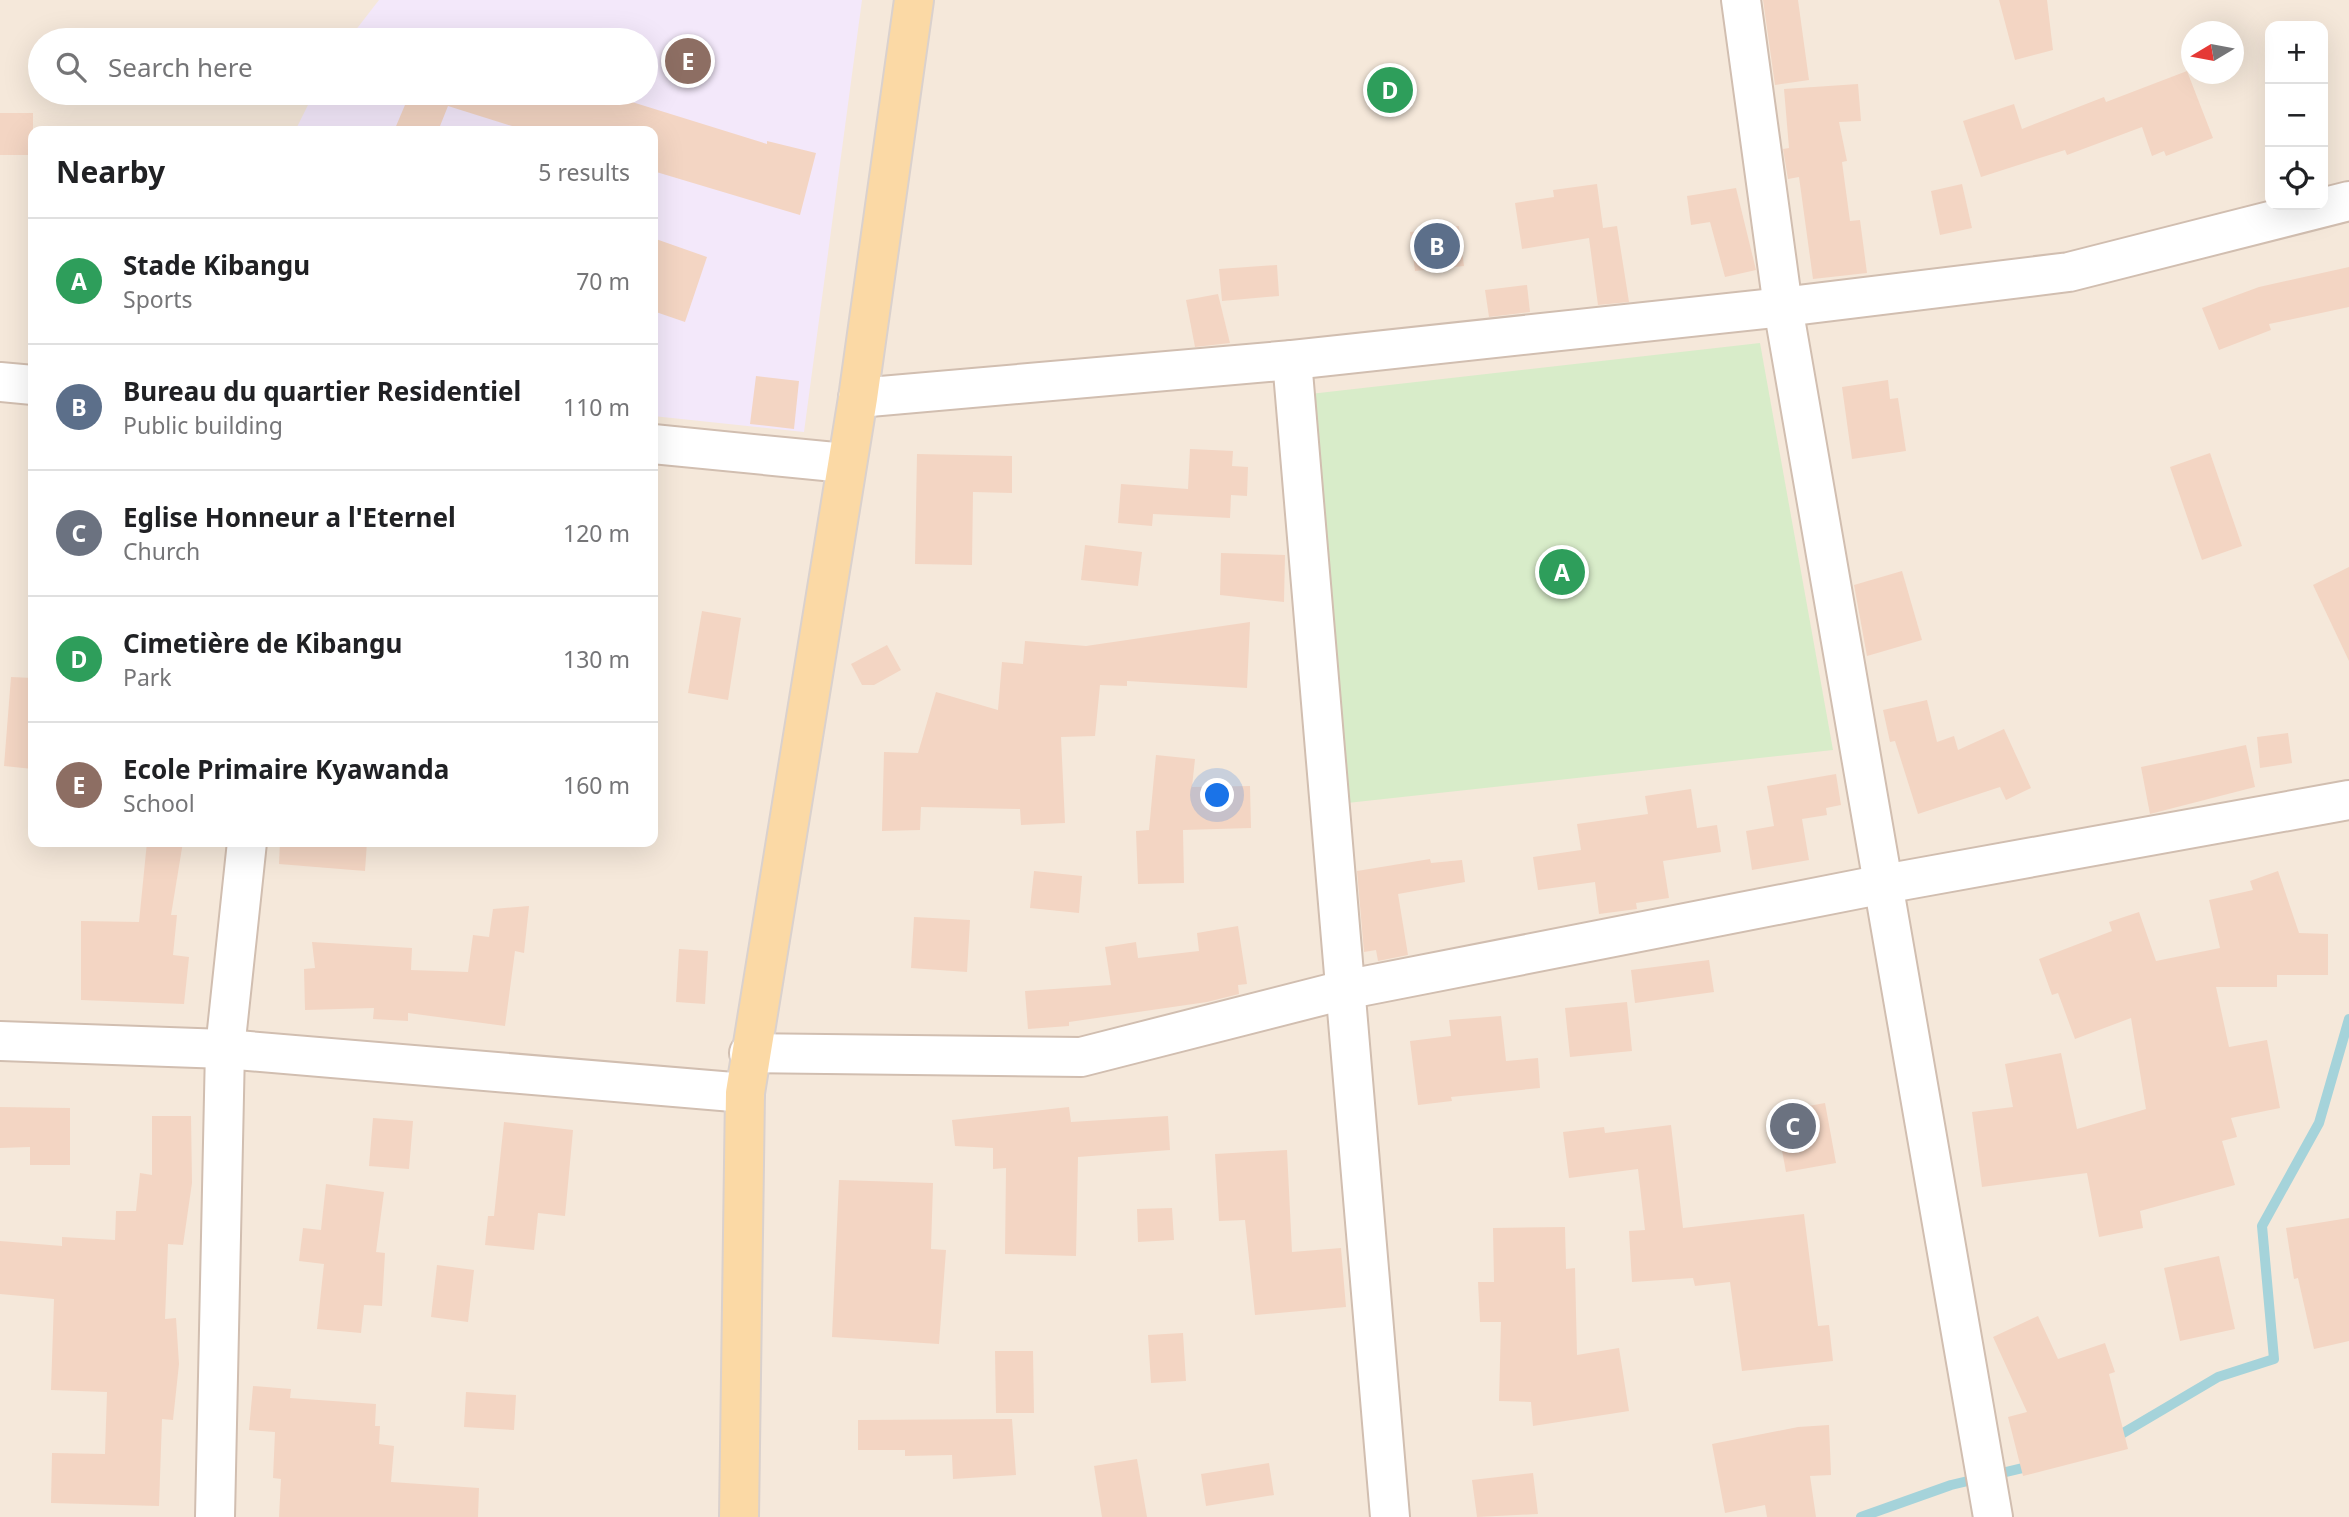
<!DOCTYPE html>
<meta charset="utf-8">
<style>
:root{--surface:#fff;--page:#f2f2f2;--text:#202124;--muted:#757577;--line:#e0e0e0;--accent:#e76f51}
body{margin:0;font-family:"Noto Sans",sans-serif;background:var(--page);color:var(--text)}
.controls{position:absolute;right:21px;top:21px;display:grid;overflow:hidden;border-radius:14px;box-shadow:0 7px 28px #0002}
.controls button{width:63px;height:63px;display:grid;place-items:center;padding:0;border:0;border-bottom:2px solid var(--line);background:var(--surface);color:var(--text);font:35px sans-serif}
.compass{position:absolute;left:2181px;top:21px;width:63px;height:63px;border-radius:50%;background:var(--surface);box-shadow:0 7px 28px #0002;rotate:260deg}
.you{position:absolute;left:1218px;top:796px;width:24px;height:24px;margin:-18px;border:5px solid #fff;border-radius:50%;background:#1a73e8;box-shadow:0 0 0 10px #1a73e833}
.badge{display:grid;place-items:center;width:46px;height:46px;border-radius:50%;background:var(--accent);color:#fff;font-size:23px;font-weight:700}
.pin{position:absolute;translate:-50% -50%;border:4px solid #fff;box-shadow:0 2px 7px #0006}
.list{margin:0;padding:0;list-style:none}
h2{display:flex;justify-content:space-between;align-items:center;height:91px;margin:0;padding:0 28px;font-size:30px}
h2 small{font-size:23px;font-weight:400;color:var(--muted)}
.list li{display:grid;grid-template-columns:46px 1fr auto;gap:21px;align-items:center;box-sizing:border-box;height:126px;padding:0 28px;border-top:2px solid var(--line)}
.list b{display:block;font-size:26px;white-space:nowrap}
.list p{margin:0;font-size:23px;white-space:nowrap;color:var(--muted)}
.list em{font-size:23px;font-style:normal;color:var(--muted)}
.icon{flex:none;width:38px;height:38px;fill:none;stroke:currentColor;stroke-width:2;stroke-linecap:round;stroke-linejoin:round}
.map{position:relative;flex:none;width:2349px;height:1517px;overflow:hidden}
.search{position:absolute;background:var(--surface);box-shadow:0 7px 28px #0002;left:28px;top:28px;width:630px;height:77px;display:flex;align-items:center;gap:18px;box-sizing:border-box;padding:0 24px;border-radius:38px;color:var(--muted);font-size:26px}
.panel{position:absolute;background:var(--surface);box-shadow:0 7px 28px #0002;left:28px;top:126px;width:630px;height:721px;border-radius:14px}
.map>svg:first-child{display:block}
.residential{fill:#f5e8da;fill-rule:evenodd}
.education{fill:#f3e8fa}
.green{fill:#d8ecc9}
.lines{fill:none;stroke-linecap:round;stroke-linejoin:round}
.stream{stroke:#a5d3da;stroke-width:10}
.building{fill:#f3d5c3}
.minor-casing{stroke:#d1beb0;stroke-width:42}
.major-casing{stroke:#dad1cd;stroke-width:42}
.minor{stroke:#fff;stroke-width:38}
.major{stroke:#fbd9a5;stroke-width:38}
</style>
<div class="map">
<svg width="2349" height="1517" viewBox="0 0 2349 1517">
<rect width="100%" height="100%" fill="#fdf6ec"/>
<path class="residential" d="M0,0H2349V1517H0ZM2270,26H2323V205H2270ZM2192,32H2234V74H2192ZM40,40H646V93H40ZM33,131H653V842H33Z"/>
<path class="education" d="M379,0H862L804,432L653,416V131H295L314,93H646V40H348Z"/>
<path class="green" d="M1760,343L1833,750L1338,804L1310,394Z"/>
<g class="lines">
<g class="stream">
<path d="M2113,1439L2218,1377L2274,1359L2262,1226L2319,1123L2349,1019"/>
<path d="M1861,1517L1951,1485L2035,1465"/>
</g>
</g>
<g class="building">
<path d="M1763,0H1798L1809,80L1775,85Z"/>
<path d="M1999,0H2047L2053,50L2015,60Z"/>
<path d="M2187,71L2213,138L2166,156L2164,151L2152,156L2142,127L2067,155L2065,150L1981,177L1963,121L2014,104L2022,129L2104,97L2106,102Z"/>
<path d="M1858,84L1861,121L1839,122L1847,161L1842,162L1850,221L1860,220L1867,273L1813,279L1799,177L1788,179L1783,149L1789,148L1784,89Z"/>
<path d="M410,93H542L561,102L567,93H603L767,144V141L816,153L800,215L653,171V131H528L448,106L438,131H394Z"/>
<rect x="0" y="113" width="33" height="42"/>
<path d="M1597,184L1603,228L1617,226L1629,302L1598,305L1589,238L1522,249L1515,203L1554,197L1553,190Z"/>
<path d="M1962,184L1972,228L1940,235L1931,191Z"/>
<path d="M1736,188L1756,270L1725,277L1710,222L1691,225L1687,196Z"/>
<path d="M1459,226L1464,266L1415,271L1410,232Z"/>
<path d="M653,238L707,257L685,322L653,311Z"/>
<path d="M1277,265L1279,296L1222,301L1219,269Z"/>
<path d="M2349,267V307L2269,324L2271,330L2219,350L2202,308L2259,287Z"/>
<path d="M1527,285L1530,312L1489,317L1485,290Z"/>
<path d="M1218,294L1230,343L1195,347L1186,300Z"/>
<path d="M756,376L799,381L794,429L750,424Z"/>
<path d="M1888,380L1890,399L1898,398L1906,451L1852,459L1842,387Z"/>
<path d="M1190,449L1233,451L1232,466L1248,467L1247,496L1231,495L1230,518L1153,514L1152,526L1118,523L1121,484L1188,489Z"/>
<path d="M2210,453L2242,546L2202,560L2170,467Z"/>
<path d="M917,454L1012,456V493L973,492L972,565L915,564Z"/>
<path d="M1085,545L1142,552L1138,586L1081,580Z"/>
<path d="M1221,553L1285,555L1284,602L1220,595Z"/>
<path d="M2349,567V661L2313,585Z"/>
<path d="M1902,571L1922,640L1867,656L1854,585Z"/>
<path d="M702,611L741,618L728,700L688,693Z"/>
<path d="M1250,622L1247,688L1127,681V686L1100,685L1095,736L1061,737L1065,823L1021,825L1020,809L921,807L920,830L882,831L884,752L918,753L936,692L998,710L1002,662L1023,664L1025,641L1086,646Z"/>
<path d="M887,645L901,670L874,685H862L851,664Z"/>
<path d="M11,677L33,678V769L4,766Z"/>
<path d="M1927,700L1937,742L1954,736L1958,750L2004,729L2031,788L2006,800L2000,787L1918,814L1895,741L1890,742L1883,710Z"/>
<path d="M2288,733L2292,763L2260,768L2257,737Z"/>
<path d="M2246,745L2255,787L2150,814L2141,767Z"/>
<path d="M1156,755L1195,759L1192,787L1250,786L1251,828L1183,830L1184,883L1138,884L1136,831L1149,830Z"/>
<path d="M1836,774L1841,805L1826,808L1827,815L1802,819L1809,860L1752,870L1746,831L1774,826L1767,786Z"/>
<path d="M1691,789L1697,828L1717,825L1721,852L1663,861L1669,898L1636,903L1637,909L1599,914L1595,882L1538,890L1533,857L1581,850L1577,824L1648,814L1645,796Z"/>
<path d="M147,842H183L171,915H177L173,955L189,957L184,1004L81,1000V921L139,922Z"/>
<path d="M280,842H367L365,871L279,864Z"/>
<path d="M1430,859L1431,863L1462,860L1465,882L1398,894L1408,955L1378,961L1376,950L1364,952L1357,871Z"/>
<path d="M1034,871L1082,876L1079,913L1030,908Z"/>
<path d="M2278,871L2299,933L2328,934V975H2277V987H2216L2229,1047L2267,1040L2280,1108L2231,1118L2237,1137L2222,1141L2235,1185L2140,1211L2143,1228L2099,1237L2087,1173L1982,1187L1972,1112L2013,1107L2005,1064L2061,1053L2077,1129L2146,1109L2131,1018L2075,1039L2058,993L2052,995L2039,959L2112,931L2109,922L2139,912L2156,961L2220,948L2209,900L2253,890L2250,881Z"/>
<path d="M529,906L524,953L515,951L505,1026L408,1013V1021L373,1019L374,1008L305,1010L304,969L315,968L312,942L412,948L411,970L468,972L473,935L489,937L493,909Z"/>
<path d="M914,917L970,920L967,972L911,968Z"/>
<path d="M1238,926L1247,984L1238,985L1239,994L1207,1002L1069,1022V1026L1028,1029L1025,991L1111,985L1105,947L1136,942L1138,958L1199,951L1197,933Z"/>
<path d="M679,949L708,951L705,1004L676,1002Z"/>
<path d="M1709,960L1714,992L1635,1003L1631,970Z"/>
<path d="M1627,1002L1632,1051L1570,1057L1565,1008Z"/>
<path d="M1501,1016L1506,1061L1538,1058L1540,1088L1451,1097L1452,1101L1418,1105L1410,1041L1451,1036L1449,1020Z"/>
<path d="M1825,1103L1836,1163L1786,1172L1775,1112Z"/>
<path d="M0,1107L70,1108V1165H30V1147L0,1148Z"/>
<path d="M1069,1107L1071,1122L1168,1116L1170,1150L1078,1157L1076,1256L1005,1254L1006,1168L993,1169V1148L955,1146L952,1120Z"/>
<path d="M152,1116H191L192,1183L183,1245L168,1244L165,1319L176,1318L179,1364L173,1420L162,1419L159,1506L51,1503L52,1453L105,1454L107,1392L51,1390L54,1299L0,1294V1241L62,1246V1237L115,1240L116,1211H136L140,1173L152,1175Z"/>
<path d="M373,1118L413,1121L409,1169L369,1166Z"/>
<path d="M504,1122L573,1130L565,1216L538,1213L534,1250L485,1245L488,1216H494Z"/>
<path d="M1671,1125L1683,1228L1804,1214L1818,1326L1829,1325L1833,1361L1742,1371L1730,1282L1695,1286L1693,1278L1632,1282L1629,1231L1645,1230L1638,1169L1569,1178L1563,1132L1604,1127L1605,1133Z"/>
<path d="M1287,1150L1292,1252L1341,1248L1346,1307L1255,1315L1245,1220L1219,1221L1215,1154Z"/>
<path d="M839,1180L933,1183L931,1249L946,1250L939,1344L832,1337Z"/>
<path d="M326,1184L384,1192L376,1252L385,1253L382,1306L364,1305L361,1333L317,1329L324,1264L299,1261L303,1228L321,1230Z"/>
<path d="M1172,1208L1174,1240L1138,1242L1137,1209Z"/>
<path d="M2349,1218V1341L2314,1349L2298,1278L2294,1279L2286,1228Z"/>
<path d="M1565,1227L1566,1269L1575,1268L1577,1355L1619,1348L1629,1411L1533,1426L1531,1402L1499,1401L1501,1322H1480L1478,1282H1494L1493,1228Z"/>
<path d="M2219,1256L2235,1329L2180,1341L2164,1268Z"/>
<path d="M437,1265L474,1270L468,1322L431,1317Z"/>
<path d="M2038,1316L2058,1359L2105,1343L2115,1372L2109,1374L2128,1449L2023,1476L2008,1417L2027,1412L1993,1337Z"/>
<path d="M1183,1333L1186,1381L1151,1383L1148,1335Z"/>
<path d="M995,1351H1033L1034,1413H996Z"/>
<path d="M253,1386L291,1389L290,1398L376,1404L375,1426H380L379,1444L394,1446L391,1482L479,1488L478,1517H279L281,1479L273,1478L275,1432L249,1430Z"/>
<path d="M466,1392L516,1395L514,1430L464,1427Z"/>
<path d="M1012,1419L1016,1475L953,1479L952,1455L905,1456V1450H858V1420Z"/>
<path d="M1829,1425L1831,1475L1810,1476L1816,1517H1767L1765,1505L1725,1513L1712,1444L1798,1427Z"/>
<path d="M1137,1459L1147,1517H1102L1094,1466Z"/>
<path d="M1269,1463L1274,1495L1206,1506L1201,1474Z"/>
<path d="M1533,1473L1538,1514L1477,1517L1472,1480Z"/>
</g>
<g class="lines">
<defs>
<g id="minor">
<path d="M1741,0L1783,307L1993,1517"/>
<path d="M1292,360L1390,1517"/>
<path d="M0,382L33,385"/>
<path d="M858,398L1292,360L1783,307L2069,272L2349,201"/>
<path d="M653,444L845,463"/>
<path d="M0,1041L225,1049L745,1093"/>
<path d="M749,1053L1081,1057L1344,990L1884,884L2349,800"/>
<path d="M215,1517L225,1049L247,842"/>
</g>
<path id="major" d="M739,1517L745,1093L858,398L914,0"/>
</defs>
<use href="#minor" class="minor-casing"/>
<use href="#major" class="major-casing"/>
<use href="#minor" class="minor"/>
<use href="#major" class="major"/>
</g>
</svg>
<div class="controls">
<button>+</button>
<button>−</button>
<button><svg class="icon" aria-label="locate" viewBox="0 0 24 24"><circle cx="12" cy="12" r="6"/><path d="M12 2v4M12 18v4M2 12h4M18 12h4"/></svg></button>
</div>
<svg class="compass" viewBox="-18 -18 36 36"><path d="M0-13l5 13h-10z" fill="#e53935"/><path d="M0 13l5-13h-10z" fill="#757577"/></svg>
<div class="you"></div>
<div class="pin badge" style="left:1562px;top:572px;background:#2e9e5b">A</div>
<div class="pin badge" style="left:1437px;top:246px;background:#5c6f8a">B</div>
<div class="pin badge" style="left:1793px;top:1126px;background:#6b7280">C</div>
<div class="pin badge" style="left:1390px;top:90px;background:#2e9e5b">D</div>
<div class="pin badge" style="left:688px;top:61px;background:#8d6e63">E</div>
<div class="search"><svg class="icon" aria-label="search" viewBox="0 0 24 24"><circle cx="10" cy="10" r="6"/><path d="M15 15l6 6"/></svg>Search here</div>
<section class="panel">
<h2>Nearby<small>5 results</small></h2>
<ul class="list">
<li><span class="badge" style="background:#2e9e5b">A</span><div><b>Stade Kibangu</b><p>Sports</p></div><em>70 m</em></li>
<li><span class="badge" style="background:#5c6f8a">B</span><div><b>Bureau du quartier Residentiel</b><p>Public building</p></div><em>110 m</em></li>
<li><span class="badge" style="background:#6b7280">C</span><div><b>Eglise Honneur a l'Eternel</b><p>Church</p></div><em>120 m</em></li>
<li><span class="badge" style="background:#2e9e5b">D</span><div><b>Cimetière de Kibangu</b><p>Park</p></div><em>130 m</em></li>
<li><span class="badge" style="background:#8d6e63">E</span><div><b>Ecole Primaire Kyawanda</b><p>School</p></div><em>160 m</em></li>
</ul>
</section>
</div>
